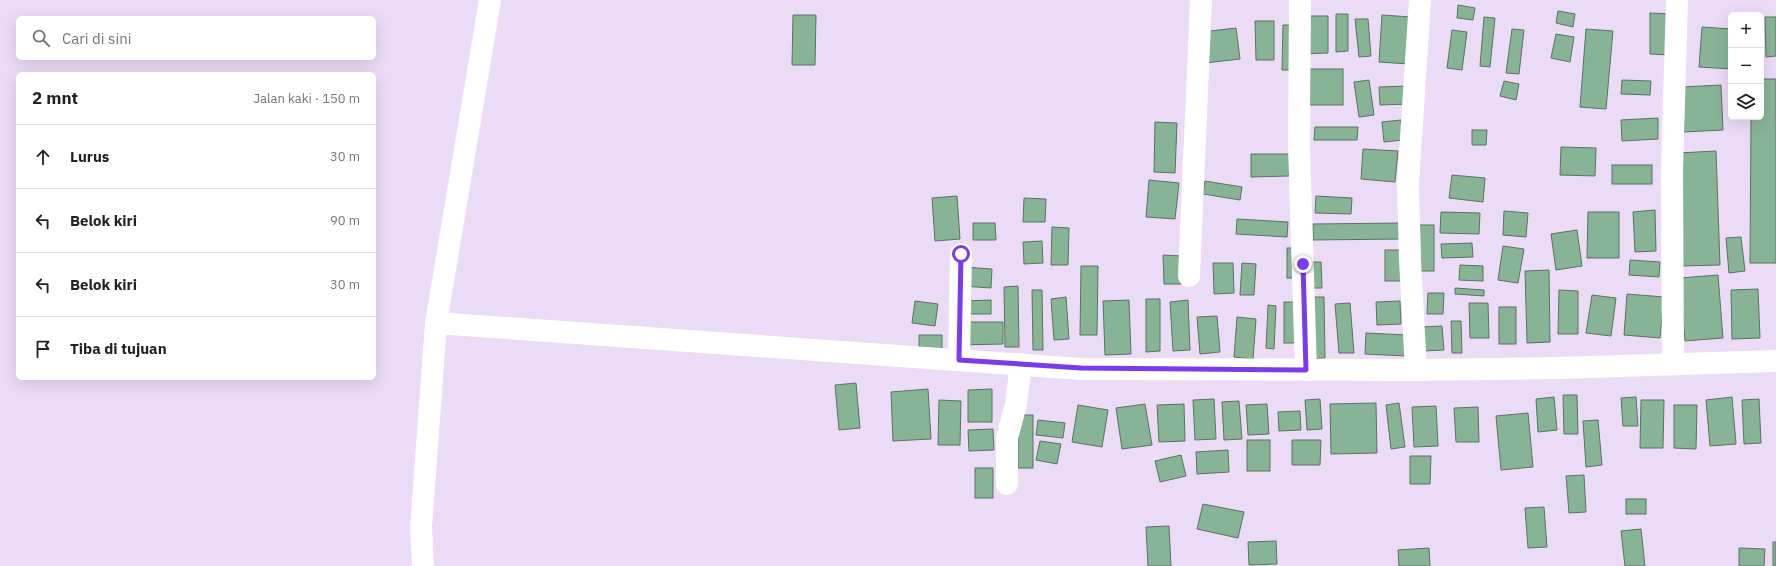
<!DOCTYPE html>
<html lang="id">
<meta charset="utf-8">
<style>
:root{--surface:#fff;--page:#f2f2f2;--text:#202124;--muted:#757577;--line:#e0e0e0}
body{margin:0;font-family:"IBM Plex Sans",sans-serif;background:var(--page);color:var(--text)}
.controls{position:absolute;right:12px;top:12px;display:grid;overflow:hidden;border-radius:6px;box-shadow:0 4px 16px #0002}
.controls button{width:36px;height:36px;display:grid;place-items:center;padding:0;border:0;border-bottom:1px solid var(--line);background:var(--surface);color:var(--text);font:20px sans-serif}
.stop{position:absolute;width:12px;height:12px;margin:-9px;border:3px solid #7c3aed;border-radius:50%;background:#fff}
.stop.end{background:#7c3aed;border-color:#fff;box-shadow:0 1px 4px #0008}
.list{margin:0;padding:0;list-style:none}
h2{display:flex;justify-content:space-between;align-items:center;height:52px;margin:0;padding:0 16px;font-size:17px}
h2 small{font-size:13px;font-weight:400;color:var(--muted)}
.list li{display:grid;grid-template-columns:26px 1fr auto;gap:12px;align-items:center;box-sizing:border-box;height:64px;padding:0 16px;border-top:1px solid var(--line)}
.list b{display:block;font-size:15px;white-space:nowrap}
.list em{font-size:13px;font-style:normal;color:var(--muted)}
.icon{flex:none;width:22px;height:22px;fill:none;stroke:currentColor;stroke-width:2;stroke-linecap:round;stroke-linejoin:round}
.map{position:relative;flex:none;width:1776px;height:566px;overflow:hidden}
.search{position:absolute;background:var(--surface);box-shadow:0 4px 16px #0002;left:16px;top:16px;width:360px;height:44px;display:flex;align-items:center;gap:10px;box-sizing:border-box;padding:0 14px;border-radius:6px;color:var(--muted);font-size:15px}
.panel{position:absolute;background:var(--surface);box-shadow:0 4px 16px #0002;left:16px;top:72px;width:360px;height:308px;border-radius:6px}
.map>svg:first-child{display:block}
.building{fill:#88b496;stroke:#597261}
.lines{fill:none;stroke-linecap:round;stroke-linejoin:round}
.minor{stroke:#fff;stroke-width:22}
.route{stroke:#7c3aed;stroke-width:5}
</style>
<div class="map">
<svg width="1776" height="566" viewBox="0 0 1776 566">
<rect width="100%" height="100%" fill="#ecdbf7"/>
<g class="building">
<path d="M1458,5L1475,8L1473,20L1457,18Z"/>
<path d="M1558,11L1575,14L1573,27L1556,23Z"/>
<path d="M1650,13L1670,14V55L1650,54Z"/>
<path d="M1336,14H1348V51L1336,52Z"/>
<path d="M793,15H816L815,65H792Z"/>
<path d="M1382,15L1411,17L1409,64L1379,62Z"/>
<path d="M1302,16H1328V53L1302,54Z"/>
<path d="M1484,17L1495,18L1490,67L1480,66Z"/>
<path d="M1765,17H1776V56L1766,57Z"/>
<path d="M1355,19H1368L1371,56L1359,57Z"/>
<path d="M1255,21H1274V60H1256Z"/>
<path d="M1283,25H1293V70H1282Z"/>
<path d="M1702,27L1731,29V69L1699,67Z"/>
<path d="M1236,28L1240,59L1205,63L1202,32Z"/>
<path d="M1512,29L1524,30L1519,74L1506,73Z"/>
<path d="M1586,29L1613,31L1606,109L1580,107Z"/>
<path d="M1452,30L1467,32L1462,70L1447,68Z"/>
<path d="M1556,34L1574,37L1570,62L1551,58Z"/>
<rect x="1310" y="69" width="33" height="36"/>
<path d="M1761,79H1776V263H1750L1751,117H1761Z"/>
<path d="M1369,80L1374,115L1359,117L1354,82Z"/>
<path d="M1622,80L1651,81L1650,95L1621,94Z"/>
<path d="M1504,81L1519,84L1516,100L1500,96Z"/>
<path d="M1721,85L1723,130L1684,132L1682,87Z"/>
<path d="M1408,86V104L1380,105L1379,87Z"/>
<path d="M1658,118V139L1622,141L1621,120Z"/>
<path d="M1401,120L1403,140L1384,142L1382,122Z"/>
<path d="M1155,122L1177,123L1175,173L1154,172Z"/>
<path d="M1315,127H1358L1357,140H1314Z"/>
<path d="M1472,130H1487L1486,145H1472Z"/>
<path d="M1561,147L1596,148L1595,176L1560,175Z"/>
<path d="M1363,149L1398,151L1395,182L1361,179Z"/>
<path d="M1716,151L1720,265L1681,266L1678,153Z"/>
<path d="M1251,154H1289V176L1251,177Z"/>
<rect x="1612" y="165" width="40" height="19"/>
<path d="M1452,175L1485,178L1483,202L1449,198Z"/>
<path d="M1149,180L1179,183L1175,219L1146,217Z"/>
<path d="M1205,181L1242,187L1240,200L1203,194Z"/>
<path d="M957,196L960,239L935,241L932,198Z"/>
<path d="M1316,196L1352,198L1351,214L1315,213Z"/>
<path d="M1024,198L1046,199L1045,222H1023Z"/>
<path d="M1655,210L1656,251L1635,252L1633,212Z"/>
<path d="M1504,211L1528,213L1526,237L1503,235Z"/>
<path d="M1441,212L1480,213L1479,234L1440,233Z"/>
<path d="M1588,212H1619V258H1587Z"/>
<path d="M1237,219L1288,222L1287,237L1236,234Z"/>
<path d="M973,223H995L996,240H973Z"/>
<path d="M1403,223L1404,239L1313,240V224Z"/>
<rect x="1415" y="225" width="19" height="46"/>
<path d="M1052,227L1069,228L1068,265H1051Z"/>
<path d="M1577,230L1582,266L1556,270L1551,234Z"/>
<path d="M1741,237L1745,271L1729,273L1726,238Z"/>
<path d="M1042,241L1043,263L1024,264L1023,242Z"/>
<path d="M1472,243L1473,257L1442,258L1441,244Z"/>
<path d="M1503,246L1524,249L1518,283L1498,280Z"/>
<rect x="1287" y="248" width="8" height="30"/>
<rect x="1385" y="250" width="18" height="31"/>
<path d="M1163,255L1181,256V284H1164Z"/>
<path d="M1630,260L1660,262L1659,277L1629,275Z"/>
<path d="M1308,262H1321L1322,288H1309Z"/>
<path d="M1213,263H1233L1234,293L1214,294Z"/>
<path d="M1242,263L1256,264L1254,295H1240Z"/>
<path d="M1460,265L1483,266V281L1459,280Z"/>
<path d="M1081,266H1098L1097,335H1080Z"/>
<path d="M964,267L992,269L991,288L962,286Z"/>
<path d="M1549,270L1550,342L1527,343L1525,271Z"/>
<path d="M1718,275L1723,338L1685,341L1680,278Z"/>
<path d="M1018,286L1019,347H1005L1004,287Z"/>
<path d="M1455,288L1484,290V296L1455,294Z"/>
<path d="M1758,289L1760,338L1732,339L1731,290Z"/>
<path d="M1032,290H1042L1043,350H1033Z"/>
<path d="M1559,290L1578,291V334H1558Z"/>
<path d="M1428,293H1444L1443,314H1427Z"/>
<path d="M1627,294L1664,297L1660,338L1624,335Z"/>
<path d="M1592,295L1616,298L1611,336L1586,333Z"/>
<path d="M1066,297L1069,339L1054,340L1051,299Z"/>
<path d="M1310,297H1324L1325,358L1311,359Z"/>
<path d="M1146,299H1160V351L1146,352Z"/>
<path d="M991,300V314H963V301Z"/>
<path d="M1129,300L1131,354L1105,355L1103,301Z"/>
<path d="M1188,300L1190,350L1173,351L1170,302Z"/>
<path d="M915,301L938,304L935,326L912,323Z"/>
<path d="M1400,301L1401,324L1377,325L1376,302Z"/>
<rect x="1284" y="302" width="18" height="41"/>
<path d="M1350,303L1354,353H1339L1335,304Z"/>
<path d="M1469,303H1488L1489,338H1470Z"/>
<path d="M1268,305L1276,306L1274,349L1266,348Z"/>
<rect x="1499" y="307" width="17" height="37"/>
<path d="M1217,316L1220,352L1200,354L1197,317Z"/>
<path d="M1237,317L1256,319L1253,359L1234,357Z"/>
<path d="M1451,321H1461L1462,353H1452Z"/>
<path d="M960,322H1003V344L960,345Z"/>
<path d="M1442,326L1444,350L1423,351L1421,327Z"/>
<path d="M1366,333L1407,335L1406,356L1365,354Z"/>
<path d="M919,335H942V350L919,349Z"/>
<path d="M856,383L860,428L839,430L835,385Z"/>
<path d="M928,389L931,439L893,441L891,392Z"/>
<path d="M992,389V422H968V390Z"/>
<path d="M1563,395H1577L1578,434H1564Z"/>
<path d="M1554,397L1557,430L1538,432L1536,399Z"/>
<path d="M1636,397L1638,426H1623L1621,398Z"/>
<path d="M1732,397L1736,444L1710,446L1706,400Z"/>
<path d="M1214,399L1216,439L1195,440L1193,400Z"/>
<path d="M1320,399L1322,429L1307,430L1305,400Z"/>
<path d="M1759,399L1761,443L1744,444L1742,400Z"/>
<path d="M939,400L961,401L960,445H938Z"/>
<path d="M1641,400H1664L1663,448H1640Z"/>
<path d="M1239,401L1242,439L1224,440L1222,402Z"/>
<path d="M1376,403L1377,453L1331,454L1330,404Z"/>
<path d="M1399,403L1405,447L1391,449L1386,405Z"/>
<path d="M1145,404L1152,445L1122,449L1116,408Z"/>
<path d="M1184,404L1185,441L1159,442L1157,405Z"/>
<path d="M1267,404L1269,434L1248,435L1246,405Z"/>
<path d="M1078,405L1108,410L1102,447L1072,442Z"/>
<path d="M1674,405H1697L1696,449L1674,448Z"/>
<path d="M1436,406L1438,446L1414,447L1412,407Z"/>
<path d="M1478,407L1479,442H1456L1454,408Z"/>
<path d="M1300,411L1301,430L1279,431L1278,412Z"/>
<path d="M1528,413L1533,467L1501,470L1496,416Z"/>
<rect x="1018" y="415" width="15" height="53"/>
<path d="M1038,420L1065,423L1063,438L1036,435Z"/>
<path d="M1598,420L1602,465L1586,467L1583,421Z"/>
<path d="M993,429L994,450L969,451L968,430Z"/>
<rect x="1247" y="440" width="23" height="31"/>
<path d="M1292,440H1321L1320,465H1292Z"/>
<path d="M1040,441L1061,444L1057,464L1036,460Z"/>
<path d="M1228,450L1229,472L1197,474L1196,452Z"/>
<path d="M1181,455L1186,476L1160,482L1155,461Z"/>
<path d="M1410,456H1431L1430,484H1410Z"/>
<rect x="975" y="468" width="18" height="30"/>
<path d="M1584,475L1586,512L1569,513L1566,476Z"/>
<rect x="1626" y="499" width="20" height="15"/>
<path d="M1203,504L1244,512L1238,538L1197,529Z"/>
<path d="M1544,507L1547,547L1528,548L1525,508Z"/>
<path d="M1169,526L1171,566H1148L1146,527Z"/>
<path d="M1641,529L1645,566H1625L1621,531Z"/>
<path d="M1276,541L1277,564L1249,565L1248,542Z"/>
<rect x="1773" y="542" width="3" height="24"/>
<path d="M1429,548L1430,566H1399L1398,550Z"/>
<path d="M1739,548L1765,549L1764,566H1739Z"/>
</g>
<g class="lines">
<g class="minor">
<path d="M1300,0L1299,149L1306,370"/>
<path d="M1189,276L1201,0"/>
<path d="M436,323L1081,369L1416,370L1558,368L1776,361"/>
<path d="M959,360L961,254"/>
<path d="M1673,363L1672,171L1677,0"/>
<path d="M1416,370L1410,260L1408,184L1420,0"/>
<path d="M1007,484V438L1016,404L1021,364"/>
<path d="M423,566L421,528L436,323L490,0"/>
</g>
</g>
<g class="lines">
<path class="route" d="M961,254L959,360L1081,368L1306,370L1303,264"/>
</g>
</svg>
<div class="controls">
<button>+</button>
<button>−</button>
<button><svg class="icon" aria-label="layers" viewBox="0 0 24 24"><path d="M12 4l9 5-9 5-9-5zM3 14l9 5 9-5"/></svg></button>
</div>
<div class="stop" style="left:961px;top:254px"></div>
<div class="stop end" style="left:1303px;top:264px"></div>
<div class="search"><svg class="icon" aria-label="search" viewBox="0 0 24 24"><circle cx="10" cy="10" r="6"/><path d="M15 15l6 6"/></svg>Cari di sini</div>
<section class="panel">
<h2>2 mnt<small>Jalan kaki · 150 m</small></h2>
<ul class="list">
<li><svg class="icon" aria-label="ahead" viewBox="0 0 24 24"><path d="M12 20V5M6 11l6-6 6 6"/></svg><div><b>Lurus</b></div><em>30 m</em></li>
<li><svg class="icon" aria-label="left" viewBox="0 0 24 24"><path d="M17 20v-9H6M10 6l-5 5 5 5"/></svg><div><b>Belok kiri</b></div><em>90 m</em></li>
<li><svg class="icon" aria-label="left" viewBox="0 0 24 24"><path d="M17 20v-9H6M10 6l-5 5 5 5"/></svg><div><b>Belok kiri</b></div><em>30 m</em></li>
<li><svg class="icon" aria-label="arrive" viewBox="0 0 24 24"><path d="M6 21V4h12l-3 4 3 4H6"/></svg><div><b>Tiba di tujuan</b></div></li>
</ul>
</section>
</div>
